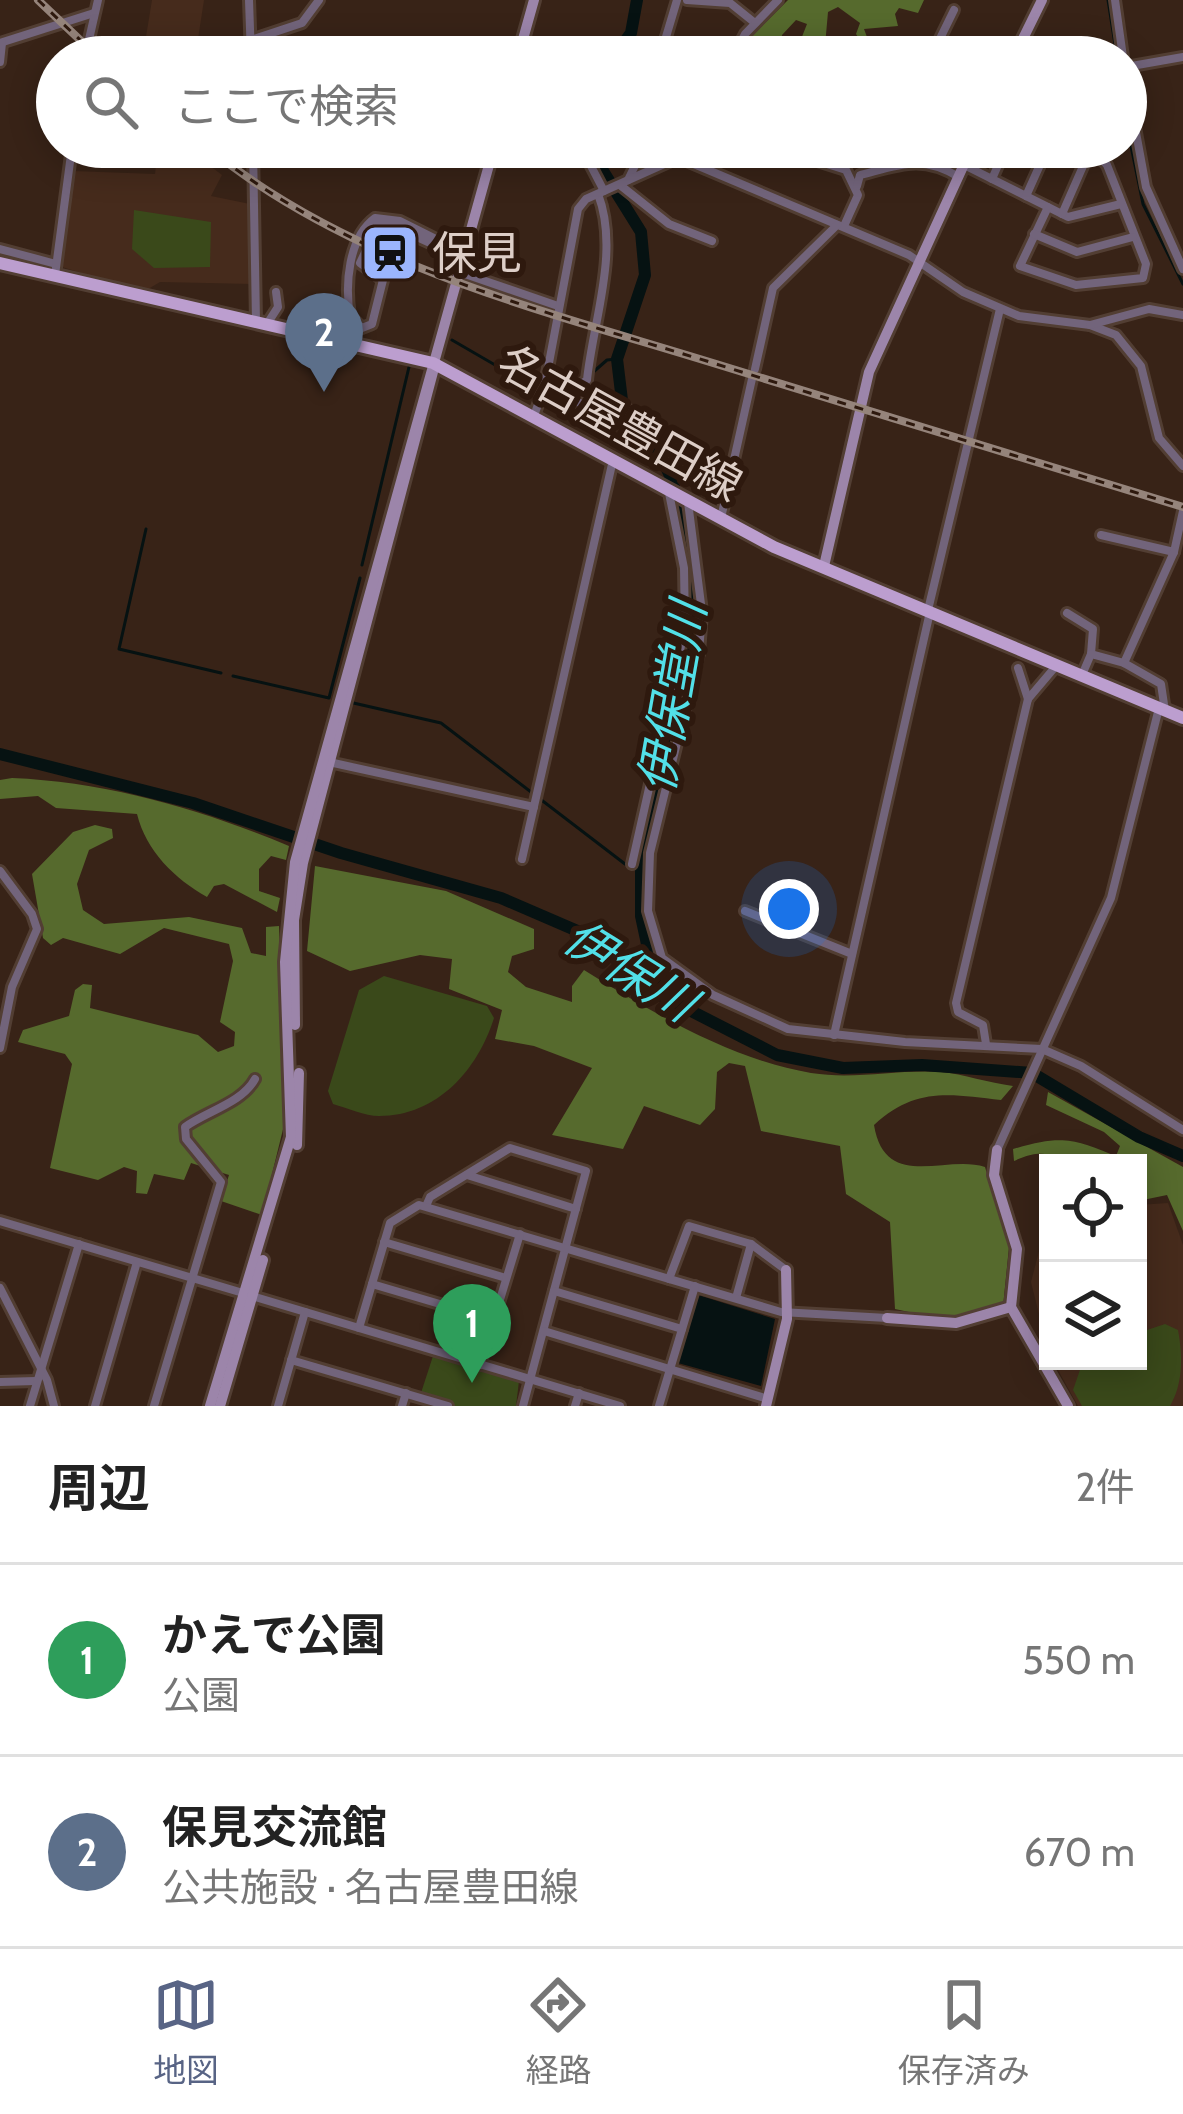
<!DOCTYPE html>
<html lang="ja">
<meta charset="utf-8">
<style>
:root{--surface:#fff;--page:#f6f6f6;--text:#222;--muted:#767676;--line:#e0e0e0;--accent:#586485}
body{margin:0;font-family:Cabin,"Noto Sans JP",sans-serif;background:var(--page);color:var(--text)}
.controls{position:absolute;right:36px;bottom:36px;display:grid;overflow:hidden;border-radius:0px;box-shadow:0 6px 30px #0003}
.controls button{width:108px;height:108px;display:grid;place-items:center;padding:0;border:0;border-bottom:3px solid var(--line);background:var(--surface);color:var(--text);font:60px sans-serif}
.you{position:absolute;left:789px;top:909px;width:42px;height:42px;margin:-30px;border:9px solid #fff;border-radius:50%;background:#1a73e8;box-shadow:0 0 0 18px #1a73e833}
.badge{display:grid;place-items:center;width:78px;height:78px;border-radius:50%;background:var(--accent);color:#fff;font-size:39px;font-weight:700}
.pin{position:absolute;translate:-50% -99px;filter:drop-shadow(0 3px 6px #0008)}
.pin::after{content:'';position:absolute;top:63px;width:42px;height:36px;background:inherit;clip-path:polygon(0 0,100% 0,50% 100%)}
.list{margin:0;padding:0;list-style:none}
h2{display:flex;justify-content:space-between;align-items:center;height:156px;margin:0;padding:0 48px;font-size:51px}
h2 small{font-size:39px;font-weight:400;color:var(--muted)}
.list li{display:grid;grid-template-columns:78px 1fr auto;gap:36px;align-items:center;box-sizing:border-box;height:192px;padding:0 48px;border-top:3px solid var(--line)}
.list b{display:block;font-size:45px;white-space:nowrap}
.list p{margin:0;font-size:39px;white-space:nowrap;color:var(--muted)}
.list em{font-size:39px;font-style:normal;color:var(--muted)}
.icon{flex:none;width:66px;height:66px;fill:none;stroke:currentColor;stroke-width:2;stroke-linecap:round;stroke-linejoin:round}
.map{position:relative;flex:none;width:1183px;height:1406px;overflow:hidden}
.search{position:absolute;background:var(--surface);box-shadow:0 6px 30px #0003;left:36px;right:36px;top:36px;height:132px;display:flex;align-items:center;gap:30px;box-sizing:border-box;padding:0 42px;border-radius:66px;color:var(--muted);font-size:45px}
.sheet{height:540px;background:var(--surface)}
nav{display:flex;justify-content:space-around;align-items:center;box-sizing:border-box;height:168px;border-top:3px solid var(--line);background:var(--surface);font-size:33px;color:var(--muted)}
nav a{display:grid;justify-items:center;gap:6px}
nav .on{color:var(--accent)}
.map>svg:first-child{display:block}
.built{fill:#462b1c}
.green{fill:#3a491a}
.forest{fill:#566a2d}
.water{fill:#061212}
.lines{fill:none;stroke-linecap:round;stroke-linejoin:round}
.stream{stroke:#061212;stroke-width:3}
.river{stroke:#061212;stroke-width:12}
.street-casing{stroke:#523e33;stroke-width:14}
.secondary-casing{stroke:#523e33;stroke-width:16}
.primary-casing{stroke:#523e33;stroke-width:18}
.street{stroke:#72647b;stroke-width:8}
.secondary{stroke:#9c85aa;stroke-width:10}
.primary{stroke:#bc9ecf;stroke-width:12}
.rail-casing{stroke:#95847b;stroke-width:8}
.rail{stroke:#2e190e;stroke-width:3;stroke-dasharray:9;stroke-linecap:butt}
.labels{text-anchor:middle;stroke-width:12;stroke-linejoin:round;paint-order:stroke}
.poi-label{font-size:45px;fill:#ddcec7;stroke:#2e190e;text-anchor:start}
.street-label{font-size:45px;fill:#ddcec7;stroke:#2e190e}
.water-label{font-size:48px;font-style:italic;fill:#52e0e8;stroke:#2e190e}
</style>
<div class="map">
<svg width="1183" height="1406" viewBox="0 0 1183 1406">
<rect width="100%" height="100%" fill="#382317"/>
<g class="built">
<path d="M152,0H204L196,52L187,56L144,49Z"/>
<path d="M158,147H185L222,175L211,196L250,204L253,284L160,282L143,292L62,267L73,171L155,174Z"/>
<path d="M1168,1203L1183,1245V1406H1078L1053,1361H1138V1205Z"/>
<path d="M1048,1217V1350L1031,1282Z"/>
</g>
<g class="green">
<path d="M134,210L211,222L210,267L154,268L132,249Z"/>
<path d="M384,976L487,1006L494,1018C478,1069 438,1116 379,1116C365,1116 347,1108 333,1104L328,1091L359,990Z"/>
<path d="M1165,1324L1178,1330C1183,1357 1183,1384 1170,1406H1082L1073,1390L1083,1361H1138V1333Z"/>
<path d="M433,1356L519,1381L516,1406H454L420,1396Z"/>
</g>
<g class="forest">
<path d="M788,0H924L918,13L899,8L895,14L898,26L864,29L870,45L866,49L856,34L860,23L838,7L828,12L824,57H794L807,24L796,20L782,35L779,57H740L744,47L765,53L751,37Z"/>
<path d="M12,778C108,782 200,809 289,846L286,860L271,856L259,869V891L280,898L277,912L224,884L214,886L207,897C175,879 146,851 137,814L56,808L38,796L0,799V780Z"/>
<path d="M95,825L112,829L113,838L89,850L77,884L83,910L104,924L189,917L242,928L251,953L266,956V927L279,926L286,1117L262,1215L221,1201L229,1175L191,1163L184,1180L154,1174L147,1194L136,1193L137,1171L124,1167L98,1180L50,1168L72,1064L65,1054L18,1042L23,1030L69,1016L75,990L83,984L92,985L90,1008L198,1035L218,1052L234,1046L235,1032L220,1022L233,961L229,944L164,928L120,954L63,938L51,945L43,938L32,874L73,832Z"/>
<path d="M315,866L446,891L534,929V949L512,956L508,972L526,987L572,1002V986L584,970C651,1012 732,1060 811,1073C856,1080 897,1069 941,1072C963,1074 989,1083 1013,1086L1001,1100C949,1094 915,1087 874,1125C885,1192 946,1154 985,1167L1009,1247L1003,1307L946,1320L895,1309L890,1222L846,1194L840,1146L761,1131L745,1066L729,1063L717,1072L715,1109L700,1125L644,1106L623,1149L552,1135L592,1068L534,1046L495,1039L502,1010L449,989L452,959L420,955L350,971L307,951Z"/>
<path d="M1048,1092L1183,1167V1231L1167,1195L1138,1201V1163C1120,1163 1096,1167 1079,1163C1052,1156 1043,1147 1014,1161L1013,1149C1061,1135 1072,1138 1116,1156L1120,1146L1104,1132L1046,1105Z"/>
</g>
<path class="water" d="M698,1295L775,1319L761,1386L678,1363Z"/>
<g class="lines">
<g class="stream">
<path d="M1108,0L1117,57"/>
<path d="M1126,122L1143,204L1183,284"/>
<path d="M452,340L521,380L563,392"/>
<path d="M591,374L607,360L617,359"/>
<path d="M146,529L119,649L221,673"/>
<path d="M362,565L409,367"/>
<path d="M233,676L329,698L360,578"/>
<path d="M349,702L441,723L625,864"/>
</g>
<g class="river">
<path d="M614,57L631,33L637,0"/>
<path d="M588,147L641,232L645,275L617,359L623,409L627,423L664,463L673,482L694,587L690,645L641,868V916L657,991"/>
<path d="M0,754L193,803L341,853L501,898L603,942L658,994L777,1055L843,1068L922,1065L1032,1073L1139,1137L1183,1156"/>
</g>
<defs>
<g id="street">
<path d="M249,0L251,57"/>
<path d="M687,0L730,3L755,23"/>
<path d="M1115,0L1123,57"/>
<path d="M251,40L302,23L319,0"/>
<path d="M0,43L94,13"/>
<path d="M85,57L98,0"/>
<path d="M660,57L677,0"/>
<path d="M733,57L745,34L778,0"/>
<path d="M877,57H902"/>
<path d="M931,57L954,10"/>
<path d="M0,62L2,43"/>
<path d="M1126,67L1183,57"/>
<path d="M1126,78L1146,187L1183,269"/>
<path d="M253,147L256,322"/>
<path d="M581,147L604,191"/>
<path d="M626,147L638,153"/>
<path d="M677,147H686"/>
<path d="M702,147H727"/>
<path d="M773,147L846,170L858,195L844,226"/>
<path d="M682,159L909,255L963,292L1019,316L1090,325L1116,335L1141,366L1159,438L1183,466"/>
<path d="M964,165L1068,217L1121,204"/>
<path d="M992,179L1006,147"/>
<path d="M628,180L644,147"/>
<path d="M620,185L669,224L712,241"/>
<path d="M857,186L860,175C899,165 922,154 959,177"/>
<path d="M1026,196L1048,147"/>
<path d="M1048,207L1020,266L1076,285L1143,278L1146,264L1107,165L1090,147"/>
<path d="M1062,214L1091,148"/>
<path d="M1034,234L1077,252L1133,237"/>
<path d="M0,249L56,264"/>
<path d="M463,258L395,227L378,225L360,263L383,280L372,324L362,328L350,316C345,285 348,238 375,218L400,221L464,253"/>
<path d="M459,272L558,306"/>
<path d="M55,275L72,147"/>
<path d="M267,324L278,307L276,292"/>
<path d="M1090,325L1149,309L1183,315"/>
<path d="M755,369L773,288L837,225"/>
<path d="M542,392L618,414L629,410"/>
<path d="M561,397L587,380C593,321 620,251 598,194"/>
<path d="M534,416L545,384L578,209L586,199L702,147"/>
<path d="M688,502L702,612L699,653L650,853L648,911L662,958L713,995L788,1029L905,1042L1042,1049L1081,1066L1183,1130"/>
<path d="M721,518L752,379"/>
<path d="M1101,535L1174,552"/>
<path d="M928,610L1000,309"/>
<path d="M1067,613L1093,629L1091,654"/>
<path d="M1124,663L1174,552L1183,511"/>
<path d="M1018,668L1028,699"/>
<path d="M1082,675L1091,654L1124,663L1161,684L1165,711"/>
<path d="M329,762L534,807"/>
<path d="M522,859L613,460"/>
<path d="M632,864L685,628L684,568L669,493"/>
<path d="M0,871L32,914L37,929L12,987L0,1048"/>
<path d="M745,911L852,954"/>
<path d="M834,1035L930,612"/>
<path d="M986,1044L983,1025L958,1012L956,1003L1028,699L1056,666"/>
<path d="M997,1150L1111,898L1159,708"/>
<path d="M467,1175L576,1209"/>
<path d="M426,1206L430,1197L510,1148L586,1171L523,1406"/>
<path d="M0,1221L243,1293"/>
<path d="M384,1242L506,1278"/>
<path d="M751,1244L786,1270"/>
<path d="M669,1279L689,1226L751,1244L736,1298"/>
<path d="M372,1284L494,1320"/>
<path d="M0,1288L47,1380L54,1406"/>
<path d="M554,1291L682,1329"/>
<path d="M252,1296L620,1406"/>
<path d="M359,1328L390,1223L419,1205L781,1312L887,1318"/>
<path d="M544,1331L768,1399"/>
<path d="M291,1360L448,1406"/>
<path d="M480,1365L520,1234"/>
<path d="M0,1382L36,1381"/>
<path d="M30,1406L79,1244"/>
<path d="M95,1406L137,1262"/>
<path d="M154,1406L221,1182L186,1139L185,1127C207,1111 242,1103 255,1079"/>
<path d="M278,1406L305,1312"/>
<path d="M402,1406L406,1393"/>
<path d="M575,1406L579,1393"/>
<path d="M659,1406L695,1286"/>
</g>
<g id="secondary">
<path d="M518,57L534,0"/>
<path d="M1014,57L1042,0"/>
<path d="M824,566L869,372L972,147"/>
<path d="M295,1025L294,920L303,863L433,372"/>
<path d="M297,1145L299,1073"/>
<path d="M997,1150L994,1175L1017,1249L1011,1307L1068,1406"/>
<path d="M887,1318L956,1323L1011,1307"/>
<path d="M210,1406L291,1137L285,962L295,862L494,147"/>
<path d="M220,1406L263,1260"/>
<path d="M766,1406L787,1319L786,1270"/>
</g>
<path id="primary" d="M0,263L433,363L774,547L1183,718"/>
</defs>
<use href="#street" class="street-casing"/>
<use href="#secondary" class="secondary-casing"/>
<use href="#primary" class="primary-casing"/>
<use href="#street" class="street"/>
<use href="#secondary" class="secondary"/>
<use href="#primary" class="primary"/>
<defs>
<g id="rail">
<path d="M38,0L98,57"/>
<path d="M207,147C352,265 538,309 713,363C870,412 1027,459 1183,507"/>
</g>
</defs>
<use href="#rail" class="rail-casing"/>
<use href="#rail" class="rail"/>
</g>
<defs>
<symbol id="station-square" viewBox="-11 -11 22 22"><rect x="-9" y="-9" width="18" height="18" rx="4" fill="#9bb5fd" stroke="#2e190e"/><path d="M-3-6H3Q5-6 5-4V2Q5 4 3 4L4.5 6H3L1.5 4h-3L-3 6H-4.5L-3 4Q-5 4-5 2V-4Q-5-6-3-6ZM-3.5-4v3h7v-3ZM-3.5 1v1.5H-2V1ZM2 1v1.5H3.5V1Z" fill="#111"/></symbol>
</defs>
<g fill-rule="evenodd">
<use href="#station-square" x="357" y="220" width="66" height="66"/>
</g>
<g class="labels">
<g class="poi-label">
<text x="432" y="269">保見</text>
</g>
<g class="street-label">
<text transform="translate(620 423) rotate(29)" y="16">名古屋豊田線</text>
</g>
<g class="water-label">
<text transform="translate(672 697) rotate(-80)" y="17">伊保堂川</text>
<text transform="translate(630 970) rotate(32)" y="17">伊保川</text>
</g>
</g>
</svg>
<div class="controls">
<button><svg class="icon" aria-label="locate" viewBox="0 0 24 24"><circle cx="12" cy="12" r="6"/><path d="M12 2v4M12 18v4M2 12h4M18 12h4"/></svg></button>
<button><svg class="icon" aria-label="layers" viewBox="0 0 24 24"><path d="M12 4l9 5-9 5-9-5zM3 14l9 5 9-5"/></svg></button>
</div>
<div class="you"></div>
<div class="pin badge" style="left:472px;top:1383px;background:#2e9e5b">1</div>
<div class="pin badge" style="left:324px;top:392px;background:#5c6f8a">2</div>
<div class="search"><svg class="icon" aria-label="search" viewBox="0 0 24 24"><circle cx="10" cy="10" r="6"/><path d="M15 15l6 6"/></svg>ここで検索</div>
</div>
<section class="sheet">
<h2>周辺<small>2件</small></h2>
<ul class="list">
<li><span class="badge" style="background:#2e9e5b">1</span><div><b>かえで公園</b><p>公園</p></div><em>550 m</em></li>
<li><span class="badge" style="background:#5c6f8a">2</span><div><b>保見交流館</b><p>公共施設 · 名古屋豊田線</p></div><em>670 m</em></li>
</ul>
</section>
<nav>
<a class="on"><svg class="icon" aria-label="map" viewBox="0 0 24 24"><path d="M3 6l6-2 6 2 6-2v14l-6 2-6-2-6 2zM9 4v14M15 6v14"/></svg>地図</a>
<a><svg class="icon" aria-label="directions" viewBox="0 0 24 24"><path d="M12 3l9 9-9 9-9-9zM9 14v-3h6M13 9l2 2-2 2"/></svg>経路</a>
<a><svg class="icon" aria-label="saved" viewBox="0 0 24 24"><path d="M7 4h10v16l-5-4-5 4z"/></svg>保存済み</a>
</nav>
